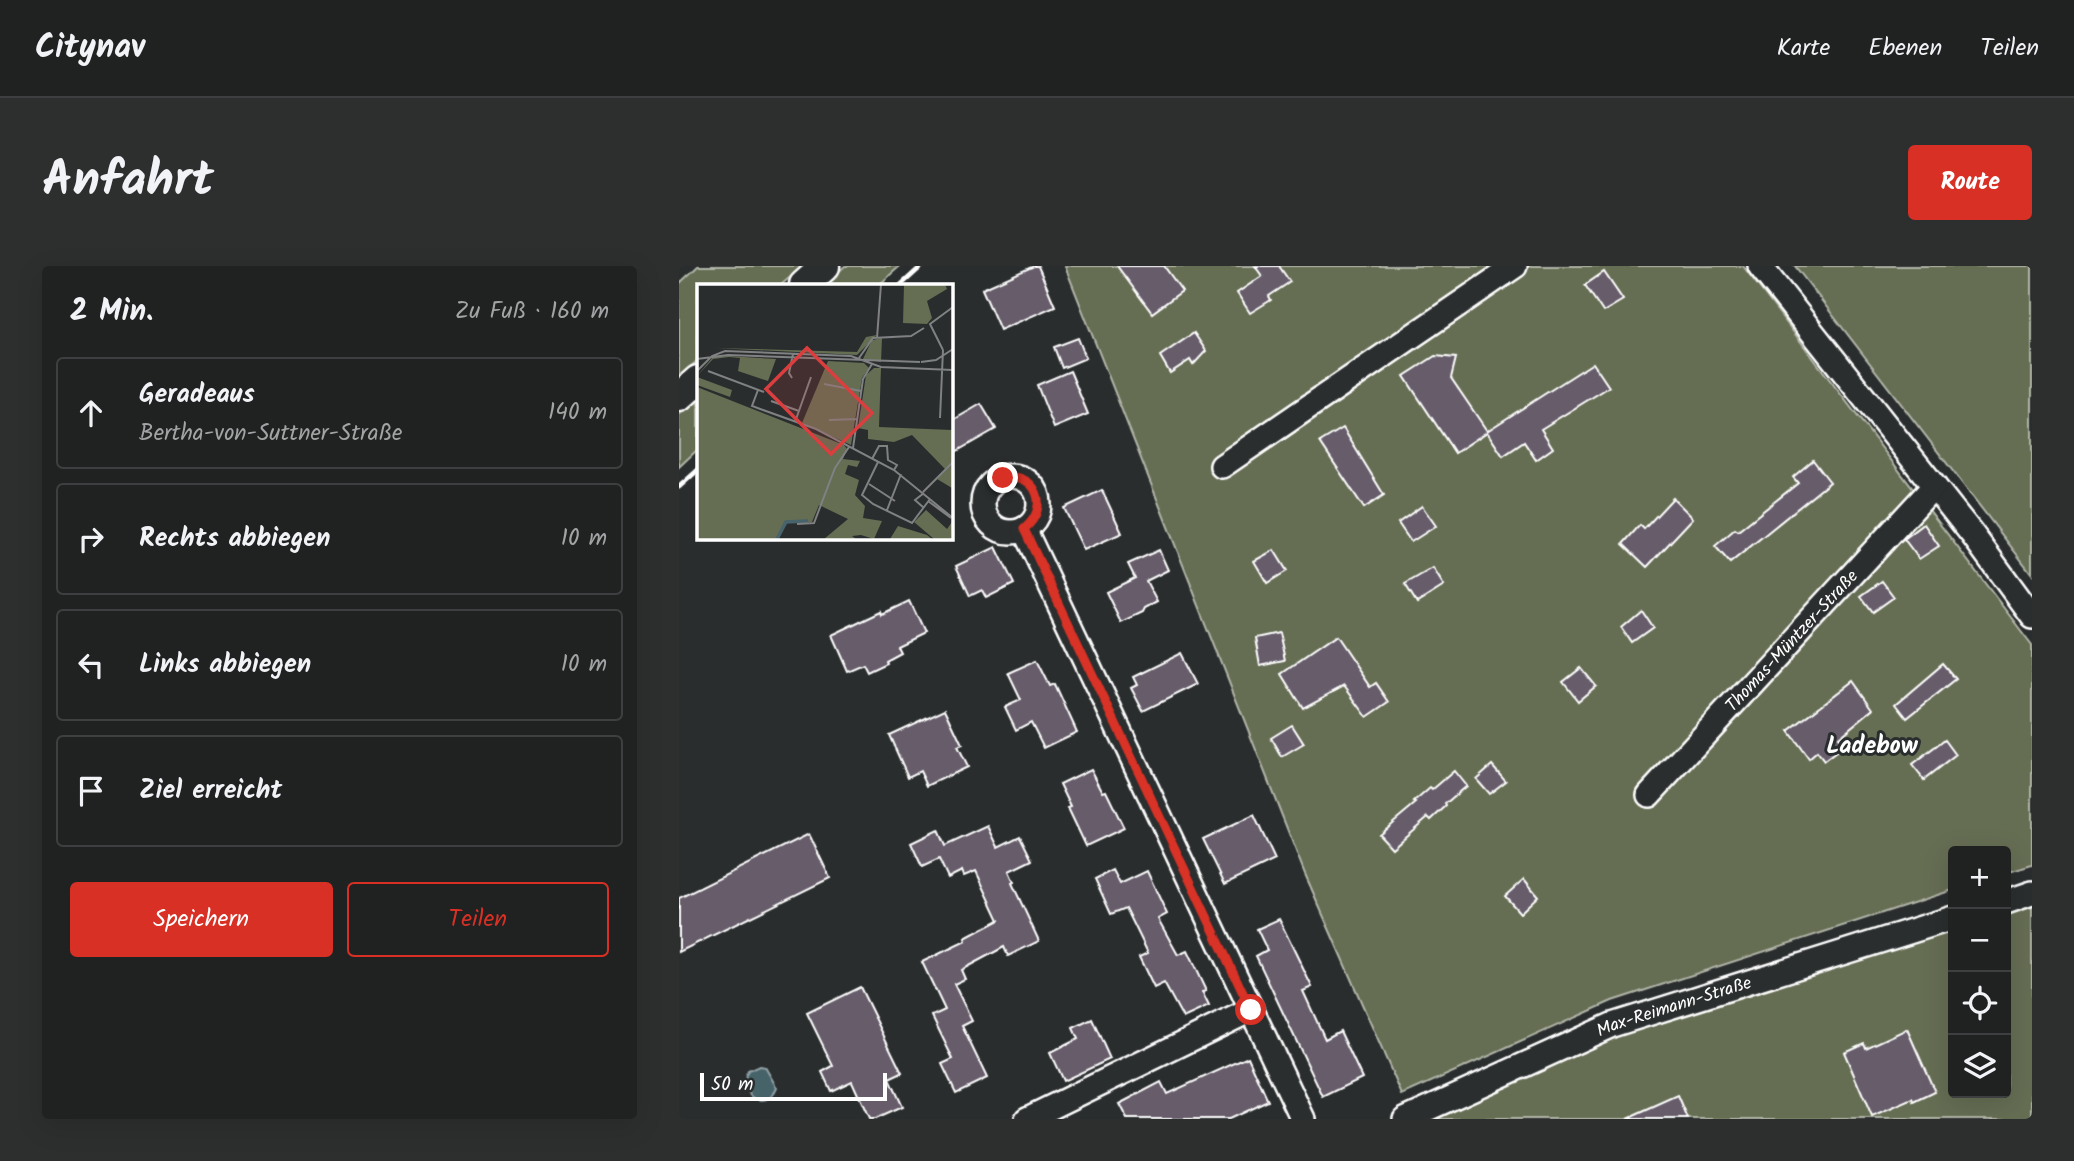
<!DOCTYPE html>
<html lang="de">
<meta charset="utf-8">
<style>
:root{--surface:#202222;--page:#2d2f2f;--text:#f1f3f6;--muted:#a2a4a5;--line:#3d3f40;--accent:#d93025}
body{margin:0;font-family:Kalam,sans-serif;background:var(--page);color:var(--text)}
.controls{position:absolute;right:21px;bottom:21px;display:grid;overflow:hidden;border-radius:7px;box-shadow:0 7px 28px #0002}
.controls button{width:63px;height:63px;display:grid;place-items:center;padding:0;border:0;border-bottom:2px solid var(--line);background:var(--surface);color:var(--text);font:35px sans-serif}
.scale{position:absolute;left:21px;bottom:18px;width:187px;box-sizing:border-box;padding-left:7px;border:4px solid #fff;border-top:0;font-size:19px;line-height:24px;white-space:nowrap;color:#fff;-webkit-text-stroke:5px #2a2d2e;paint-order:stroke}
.stop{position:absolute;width:21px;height:21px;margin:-16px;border:5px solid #d93025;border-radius:50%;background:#fff}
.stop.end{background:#d93025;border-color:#fff;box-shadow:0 2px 7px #0008}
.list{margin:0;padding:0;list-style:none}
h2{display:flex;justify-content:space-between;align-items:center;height:91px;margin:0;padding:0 28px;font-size:30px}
h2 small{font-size:23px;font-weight:400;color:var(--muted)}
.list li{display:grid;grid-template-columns:46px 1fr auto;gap:21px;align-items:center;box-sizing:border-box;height:112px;margin:0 14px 14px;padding:0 14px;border:2px solid var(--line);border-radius:7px}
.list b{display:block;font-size:26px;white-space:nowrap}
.list p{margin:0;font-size:23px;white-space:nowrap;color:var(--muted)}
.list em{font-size:23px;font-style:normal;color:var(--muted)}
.actions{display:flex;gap:14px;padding:21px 28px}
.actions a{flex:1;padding:16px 0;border:2px solid var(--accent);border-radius:7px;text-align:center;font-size:24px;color:var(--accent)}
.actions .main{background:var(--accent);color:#fff}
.icon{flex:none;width:38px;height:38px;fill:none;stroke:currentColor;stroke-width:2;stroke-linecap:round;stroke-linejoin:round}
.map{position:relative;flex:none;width:1353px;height:853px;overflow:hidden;border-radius:7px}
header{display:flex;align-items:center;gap:42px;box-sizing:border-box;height:98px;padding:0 35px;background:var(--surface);border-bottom:2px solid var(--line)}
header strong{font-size:33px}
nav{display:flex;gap:38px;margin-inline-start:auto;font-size:24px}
.intro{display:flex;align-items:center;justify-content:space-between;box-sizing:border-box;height:168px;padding:0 42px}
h1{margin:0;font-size:49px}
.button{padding:18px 32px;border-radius:7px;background:var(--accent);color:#fff;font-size:24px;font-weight:700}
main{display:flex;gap:42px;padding:0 42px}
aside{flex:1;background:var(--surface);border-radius:7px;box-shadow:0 7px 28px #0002}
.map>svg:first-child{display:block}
.green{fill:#656d53;stroke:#b2b6a9;stroke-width:2}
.water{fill:#47636b;stroke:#91a1a6;stroke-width:2}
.building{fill:#665b6a;stroke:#fff;stroke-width:2}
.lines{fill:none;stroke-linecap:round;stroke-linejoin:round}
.minor-casing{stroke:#fff;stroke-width:28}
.tertiary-casing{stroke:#fff;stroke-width:33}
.minor{stroke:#2a2d2e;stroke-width:23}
.tertiary{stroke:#2a2d2e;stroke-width:28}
.rail{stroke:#fff;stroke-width:5}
.route{stroke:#d93025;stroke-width:9}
.labels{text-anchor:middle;stroke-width:6;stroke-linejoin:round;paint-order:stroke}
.street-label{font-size:18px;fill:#fff;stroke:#2a2d2e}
.district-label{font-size:24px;font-weight:bold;fill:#fff;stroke:#2a2d2e}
.inset-river{fill:none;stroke:#47636b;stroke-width:3.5}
.inset-road{fill:none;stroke:#7f8182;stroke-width:2}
.view{fill:#da3e3e;fill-opacity:0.15;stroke:#da3e3e;stroke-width:3.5}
.inset-edge{fill:none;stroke:#fff;stroke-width:3.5}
</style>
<header>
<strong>Citynav</strong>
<nav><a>Karte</a><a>Ebenen</a><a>Teilen</a></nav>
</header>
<div class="intro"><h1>Anfahrt</h1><a class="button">Route</a></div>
<main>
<aside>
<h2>2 Min.<small>Zu Fuß · 160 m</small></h2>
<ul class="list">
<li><svg class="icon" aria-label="ahead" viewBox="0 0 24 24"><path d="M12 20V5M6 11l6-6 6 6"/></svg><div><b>Geradeaus</b><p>Bertha-von-Suttner-Straße</p></div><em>140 m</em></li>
<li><svg class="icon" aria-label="right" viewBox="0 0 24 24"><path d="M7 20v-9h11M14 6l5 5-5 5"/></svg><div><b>Rechts abbiegen</b></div><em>10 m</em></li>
<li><svg class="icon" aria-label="left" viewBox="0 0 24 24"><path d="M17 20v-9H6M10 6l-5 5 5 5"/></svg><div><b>Links abbiegen</b></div><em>10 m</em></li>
<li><svg class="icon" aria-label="arrive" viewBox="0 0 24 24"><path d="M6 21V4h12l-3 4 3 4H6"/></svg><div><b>Ziel erreicht</b></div></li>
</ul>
<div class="actions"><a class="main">Speichern</a><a>Teilen</a></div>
</aside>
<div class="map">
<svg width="1353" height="853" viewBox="0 0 1353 853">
<rect width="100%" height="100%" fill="#2a2d2e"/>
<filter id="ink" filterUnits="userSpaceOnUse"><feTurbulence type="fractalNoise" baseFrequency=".0143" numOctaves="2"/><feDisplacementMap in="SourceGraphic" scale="14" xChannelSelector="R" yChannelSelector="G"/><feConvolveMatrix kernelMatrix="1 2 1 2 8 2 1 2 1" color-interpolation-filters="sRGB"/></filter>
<g filter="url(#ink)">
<g class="green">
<path d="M19,0H124L102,19H19V94L0,111V18Z"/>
<path d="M166,0H221L200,19H145Z"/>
<path d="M386,0H1064L1353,379V599L1327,607V585H1274V624L933,735L723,829L626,608Z"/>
<path d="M1116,0H1353V308Z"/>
<path d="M19,132V183L0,201V149Z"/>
<path d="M1353,633V853H750L969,755L1274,658V827H1327V642Z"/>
</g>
<path class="water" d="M80,800L86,801L98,822C87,848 56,827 69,805Z"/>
<g class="building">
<path d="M355,0H359L376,40L321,64L303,23Z"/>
<path d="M438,0H485L503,25L473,47Z"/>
<path d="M576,0H600L611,16L590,30L592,34L571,47L558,27L583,10Z"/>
<path d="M925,6L944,34L924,46L906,19Z"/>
<path d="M515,67L527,85L514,99L511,94L491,107L481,90Z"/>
<path d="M399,72L407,92L383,102L375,81Z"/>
<path d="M756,90L777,92L772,112L808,165L914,97L930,121L862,163L874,182L857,194L845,176L824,190L808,166L776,187L725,110Z"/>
<path d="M391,105L409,148L375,162L358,119Z"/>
<path d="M302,138L317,163L271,189V156Z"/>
<path d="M664,162L705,229L685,242L641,176Z"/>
<path d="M1134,194L1151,216L1051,297L1036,280L1056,263L1059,265L1119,217L1114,211Z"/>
<path d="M423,224L443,267L405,284L385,242Z"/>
<path d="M994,232L1014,252L968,301L944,278L961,259L965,263Z"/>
<path d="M743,240L757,260L732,276L719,257Z"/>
<path d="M1245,258L1260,280L1240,293L1225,273Z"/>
<path d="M317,281L335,318L307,332L303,324L291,330L277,300Z"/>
<path d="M480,284L489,304L467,315L478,336L465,343L463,347L442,357L427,326L456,312L449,298Z"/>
<path d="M595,284L608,305L588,317L575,295Z"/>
<path d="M754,302L765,320L738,337L726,318Z"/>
<path d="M1203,315L1215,331L1194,346L1182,330Z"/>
<path d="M230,335L245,367L218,380L221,386L206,394L207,397L188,406L184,398L168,405L152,369L202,345L203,348Z"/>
<path d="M962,344L974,362L953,377L942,361Z"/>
<path d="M600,367L606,395L581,400L576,372Z"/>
<path d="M657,371L691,421L697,417L710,436L688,451L665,420L624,442L603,408Z"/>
<path d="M503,387L519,418L464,445L452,422L458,419L454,411Z"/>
<path d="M358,394L371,420L376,418L398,466L365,482L352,456L337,464L326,441L342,434L329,407Z"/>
<path d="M1264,398L1277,413L1228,452L1217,438Z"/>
<path d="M902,402L917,420L899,435L884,416Z"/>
<path d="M1174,415L1194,443L1159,472L1165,480L1145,495L1138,486L1130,493L1109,465Z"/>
<path d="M266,443L283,479L278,481L288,501L248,520L241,505L229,511L210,469Z"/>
<path d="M613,459L625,478L603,491L592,472Z"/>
<path d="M1266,474L1277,489L1245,514L1233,499Z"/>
<path d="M813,499L827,515L810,528L797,513Z"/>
<path d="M412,503L424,526L427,525L445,562L407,580L389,542L392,541L381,518Z"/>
<path d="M775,505L787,520L766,538L767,540L752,554L749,551L713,582L700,568L737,537L735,536L751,522L753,524Z"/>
<path d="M575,549L596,594L546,618L524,573Z"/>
<path d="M309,560L319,581L341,570L353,594L330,605L335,616L333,617L360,675L329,690L325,681L282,704L286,713L275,718L293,755L283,760L308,812L277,827L263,798L274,793L253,750L266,744L243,696L287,675L286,672L320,654L297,605L285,610L283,605L269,612L260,593L243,601L232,577L259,564L266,580Z"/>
<path d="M130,568L151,612L0,686V632Z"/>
<path d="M434,604L441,618L468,605L488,648L479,653L499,689L508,685L527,725L523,726L530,740L504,752L485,717L475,722L460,691L469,687L447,642L432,648L416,613Z"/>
<path d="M845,613L859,630L841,647L826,630Z"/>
<path d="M600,653L633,721L624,725L646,773L661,765L683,812L644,831L577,690L588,684L578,663Z"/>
<path d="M181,721L223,807L210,813L223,841L196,853H190L173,815L152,825L143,806L154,800L128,747Z"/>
<path d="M413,753L431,793L384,815L371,787L399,773L394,762Z"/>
<path d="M1228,763L1256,826L1235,836L1234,833L1193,851L1165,786L1185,777L1187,782Z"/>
<path d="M569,791L589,835L550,853H448L440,838L482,816L488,828Z"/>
<path d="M999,830L1009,853H948Z"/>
</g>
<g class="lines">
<defs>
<g id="minor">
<path d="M1081,0L1293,268L1353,350"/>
<path d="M543,200L836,0"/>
<circle cx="332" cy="238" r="28"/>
<path d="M345,263L624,853"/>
<path id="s1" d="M970,529L1255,220"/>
<path d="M1327,636L1353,627"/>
<path d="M348,853L572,744"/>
<path id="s2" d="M726,853L933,759L1274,652"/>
</g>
<g id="tertiary">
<path d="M125,19L146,0"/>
<path d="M0,131L19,114"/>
</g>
</defs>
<use href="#minor" class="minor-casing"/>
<use href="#tertiary" class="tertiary-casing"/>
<use href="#minor" class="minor"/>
<use href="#tertiary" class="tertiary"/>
<g class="rail">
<path d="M222,19L243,0"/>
<path d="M0,221L19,204"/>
</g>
</g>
</g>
<g class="lines" filter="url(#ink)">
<path class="route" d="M324,212C358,205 372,242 345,263L572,744"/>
</g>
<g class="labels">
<g class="street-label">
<text dy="6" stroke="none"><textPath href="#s1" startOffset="210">Thomas-Müntzer-Straße</textPath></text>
<text dy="6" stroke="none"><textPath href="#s2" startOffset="292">Max-Reimann-Straße</textPath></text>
</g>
<g class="district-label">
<text x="1193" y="487">Ladebow</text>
</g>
</g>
<g transform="translate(18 18)">
<rect width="256" height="256" fill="#2a2d2e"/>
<path d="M207,0H248L250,5L230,17L235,34L230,40L206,39ZM180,51L160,71L19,64L160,68L169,53ZM185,54L184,78L166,75L175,56ZM31,72L79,75L71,97L41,87L43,74L32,73L16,75L0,92L16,73ZM131,77L167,79L172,84L165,94L154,161L105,139ZM177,84H184L182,143L255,146V204L240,195L248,185L215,151L197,158L171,155V146L161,144L169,91ZM0,93L35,106L33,113L0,101ZM0,103L147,161L150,165L146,175L163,177L160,183L151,181L148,190L162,196L158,211L168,222L166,234L185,237L177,255L164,251L155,252L159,255H127L151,235L122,221L115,238L89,239L81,255H0ZM229,226L250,245L255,238L254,255H237L217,238ZM201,242L230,251L235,255H193Z" fill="#656d53"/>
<path class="inset-river" d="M80,255L89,238L111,237"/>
<path class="inset-road" d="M180,54L184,0M246,66L233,40L256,23M162,74L176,54L214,52L227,44M0,75L31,71L223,78M224,78L239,76L256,65M183,83L256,86M0,87L15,72L28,67L154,72L184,83M11,87L67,108M95,94L92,89L96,70M127,100L164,107M61,106L55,122L119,145L197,186L256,234M74,117L102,127M243,134L246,66M132,136L160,135M98,138L114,93M156,164L166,95L175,80M175,175L182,162H190L191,176L200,181L197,186M181,178L165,211L176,220L215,239L233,215M172,200L198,217M226,208L256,178M231,217L254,234M227,224L218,216L227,209M190,226L204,190M100,240L117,239L138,184L152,163"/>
<path class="view" d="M110,64L175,129L134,170L69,105Z"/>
<rect width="256" height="256" class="inset-edge"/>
</g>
</svg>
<div class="controls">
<button>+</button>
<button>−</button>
<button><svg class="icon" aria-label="locate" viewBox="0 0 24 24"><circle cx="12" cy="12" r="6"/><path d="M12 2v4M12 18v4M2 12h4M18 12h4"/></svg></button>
<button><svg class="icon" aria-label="layers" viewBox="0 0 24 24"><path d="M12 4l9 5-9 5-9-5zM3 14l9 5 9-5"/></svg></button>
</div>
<div class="scale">50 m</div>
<div class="stop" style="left:572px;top:744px"></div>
<div class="stop end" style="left:324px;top:212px"></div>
</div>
</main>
